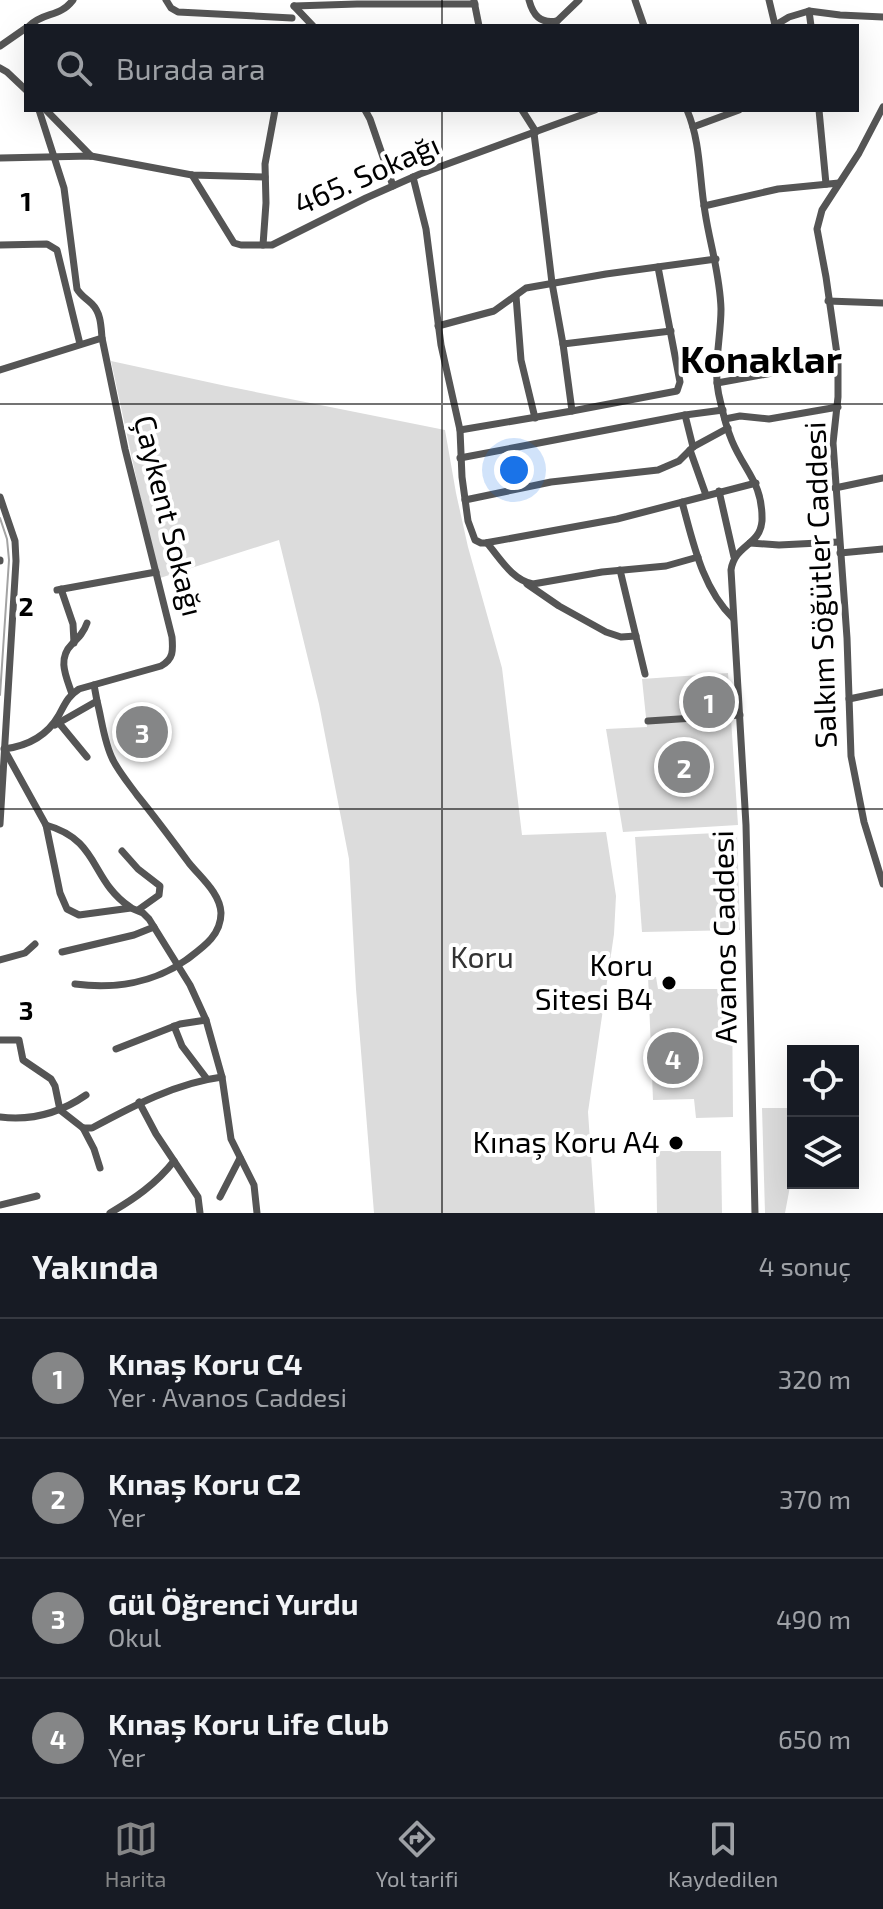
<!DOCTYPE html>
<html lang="tr">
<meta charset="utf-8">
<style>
:root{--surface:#171b24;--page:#20242c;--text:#f1f3f6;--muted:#9ea1a6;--line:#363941;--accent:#858687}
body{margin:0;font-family:"Exo 2",sans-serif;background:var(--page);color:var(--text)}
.controls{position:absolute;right:24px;bottom:24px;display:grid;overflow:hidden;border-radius:0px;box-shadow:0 8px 32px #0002}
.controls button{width:72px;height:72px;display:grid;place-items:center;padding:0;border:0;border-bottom:2px solid var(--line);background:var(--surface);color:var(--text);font:40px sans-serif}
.you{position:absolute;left:514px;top:470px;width:28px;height:28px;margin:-20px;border:6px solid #fff;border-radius:50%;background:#1a73e8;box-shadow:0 0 0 12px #1a73e833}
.badge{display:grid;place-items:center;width:52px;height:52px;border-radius:50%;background:var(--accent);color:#fff;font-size:26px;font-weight:700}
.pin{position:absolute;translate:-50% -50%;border:4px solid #fff;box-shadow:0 2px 8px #0006}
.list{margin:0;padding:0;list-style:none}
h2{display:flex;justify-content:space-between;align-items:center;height:104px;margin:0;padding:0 32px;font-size:34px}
h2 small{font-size:26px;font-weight:400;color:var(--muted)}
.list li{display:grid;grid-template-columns:52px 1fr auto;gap:24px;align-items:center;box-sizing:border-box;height:120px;padding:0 32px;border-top:2px solid var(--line)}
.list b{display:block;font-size:30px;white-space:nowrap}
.list p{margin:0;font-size:26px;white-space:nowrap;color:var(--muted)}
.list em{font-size:26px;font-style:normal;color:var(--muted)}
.icon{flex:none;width:44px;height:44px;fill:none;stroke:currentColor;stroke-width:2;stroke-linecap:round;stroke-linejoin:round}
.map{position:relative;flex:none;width:883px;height:1213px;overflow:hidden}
.search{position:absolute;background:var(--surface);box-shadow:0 8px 32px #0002;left:24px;right:24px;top:24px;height:88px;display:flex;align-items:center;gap:20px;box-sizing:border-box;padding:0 28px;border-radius:0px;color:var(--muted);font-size:30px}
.sheet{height:584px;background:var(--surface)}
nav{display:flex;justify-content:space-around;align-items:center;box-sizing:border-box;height:112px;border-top:2px solid var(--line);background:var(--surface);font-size:22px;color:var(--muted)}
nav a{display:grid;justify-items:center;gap:4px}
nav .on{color:var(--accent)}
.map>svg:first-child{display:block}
.green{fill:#dcdcdc}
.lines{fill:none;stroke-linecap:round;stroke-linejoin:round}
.stream{stroke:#a3a3a3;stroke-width:2}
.minor{stroke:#555;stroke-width:7}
.grid{fill:none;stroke:#000;stroke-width:2;stroke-opacity:0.55}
.poi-dot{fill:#000;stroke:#fff;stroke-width:3}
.labels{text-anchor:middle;stroke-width:8;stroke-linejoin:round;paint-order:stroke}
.street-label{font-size:30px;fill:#000;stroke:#fff}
.park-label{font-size:30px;fill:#333;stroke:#fff}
.poi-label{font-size:30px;fill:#000;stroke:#fff;text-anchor:end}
.district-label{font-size:38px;font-weight:bold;fill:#000;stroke:#fff}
.grid-label{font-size:26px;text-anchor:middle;font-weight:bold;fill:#000;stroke:#fff;stroke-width:8;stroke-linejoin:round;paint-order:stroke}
</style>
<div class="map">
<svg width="883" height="1213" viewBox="0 0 883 1213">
<rect width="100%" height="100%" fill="#fff"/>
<g class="green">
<path d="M111,361L226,386L445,430L456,493L468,547L502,668L522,835L606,832L616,896L614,934L588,1112L595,1213H374L356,989L349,859L319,704L279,540L160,578L141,500Z"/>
<path d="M728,673L738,825L623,832L606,729L647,727L642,679Z"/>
<path d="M737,832L740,930L642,932L635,837Z"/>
<path d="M648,976L656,977L658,989H732L733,1117L696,1118L694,1099L653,1100Z"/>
<path d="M793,1108V1170L785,1213H765L762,1108Z"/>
<path d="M656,1151H721L722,1213H657Z"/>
</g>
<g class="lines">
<path class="stream" d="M0,518L7,539L9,560L0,695"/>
<g class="minor">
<path d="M166,0L171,8L178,12L292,18"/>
<path d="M529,0C533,15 540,24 557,21"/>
<path d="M635,0L644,26"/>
<path d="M769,0L775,25"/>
<path d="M474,1L479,26"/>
<path d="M294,6L357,4H475"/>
<path d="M294,6L313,26"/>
<path d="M809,11L811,26"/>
<path d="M554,24L579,0"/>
<path d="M29,26C45,11 59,18 73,0"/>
<path d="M774,26L789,17L809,11L840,15L883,17"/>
<path d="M0,46L26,28"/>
<path d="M0,68L7,72L26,90"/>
<path d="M883,107L859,153L822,210L817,229L826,277L838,361V397L833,443L847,638L851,756L864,822L883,884"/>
<path d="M39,110L64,188L77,289C81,296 86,298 92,304C101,313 101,326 102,338"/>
<path d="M46,110L91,156"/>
<path d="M365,110L370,119L393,186"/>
<path d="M522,110L536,132"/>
<path d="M687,110C701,143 699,177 705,212C710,245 720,274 721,309C721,339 712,370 720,400C723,414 727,429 732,441C745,472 763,483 762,521C760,546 735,544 731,570L746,825L755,1213"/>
<path d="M819,110L826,184"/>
<path d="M693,127L739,110"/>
<path d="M534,133L552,283L563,344L572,411"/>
<path d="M0,158L91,156L192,175L265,177"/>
<path d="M192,175L234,243L241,245H272L366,198L420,174L595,110"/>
<path d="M413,177L426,229L441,345L460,430L462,477L468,521L475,540L481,543H485L617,519L756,483"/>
<path d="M704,206L778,189L839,183"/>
<path d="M0,245L47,244L57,250L80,344"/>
<path d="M263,245L266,203L265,164L275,110"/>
<path d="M516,296L521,360L535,418"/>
<path d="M828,301L883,303"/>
<path d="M438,326L494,311L526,288L606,274L716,259"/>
<path d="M563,344L671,331"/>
<path d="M0,370L102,338L125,449L172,637C173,650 174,659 161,666L79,689C68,696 65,704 59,715C47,736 28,746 4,749L46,825L60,893L67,909L79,915L131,908L143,913L149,919L190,985L206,1020L222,1077L231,1139L254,1185L257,1213"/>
<path d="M717,383L838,361"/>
<path d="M685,415L693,447"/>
<path d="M725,419L740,416L769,419L838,407"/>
<path d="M460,430L572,411L677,391L680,382L658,267"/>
<path d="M690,450L706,495"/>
<path d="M460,458L685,415L723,410"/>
<path d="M835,488L883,478"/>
<path d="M719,491L734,557"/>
<path d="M0,497L15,541L16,561L0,824"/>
<path d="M465,500L551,482L658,470L679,461L693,447L728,428"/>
<path d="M682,502C693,542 702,588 733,618"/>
<path d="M487,543C500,558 512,580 533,584L602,572L666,566L698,557"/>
<path d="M750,543L779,545L839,542"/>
<path d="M840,553L883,549"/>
<path d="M0,560V561"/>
<path d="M620,570L645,674"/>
<path d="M527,584L559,606L606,632L621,637L636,636"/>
<path d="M61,589L73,624L74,643"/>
<path d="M57,590L156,572"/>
<path d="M72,694C66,676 57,659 72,644C79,637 84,632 87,623"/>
<path d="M849,699L883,692"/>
<path d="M648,721L740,715"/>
<path d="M59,723L87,757"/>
<path d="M55,725L97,701L94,685"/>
<path d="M46,825C100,840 90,880 130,907"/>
<path d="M122,851L138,869L160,886L159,895L138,910"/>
<path d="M62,952L134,935L154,927"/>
<path d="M0,960L25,953L35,944"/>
<path d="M75,984C114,989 154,983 186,960C202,948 221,936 221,913C220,893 201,878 189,863C172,840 155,817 137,795C129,784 119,772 113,760C104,743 102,720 97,701"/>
<path d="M174,1026L182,1046L207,1079"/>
<path d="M0,1040H19L23,1060L51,1079L55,1086L60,1110L83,1128H92C133,1106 176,1083 222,1077"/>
<path d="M116,1049L180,1024L206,1020"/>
<path d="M139,1102L156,1134L198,1197L200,1213"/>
<path d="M0,1117C32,1121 60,1113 86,1095"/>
<path d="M83,1128L94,1149L100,1168"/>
<path d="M220,1197L240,1158"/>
<path d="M0,1205L37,1196"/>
<path d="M110,1213C134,1199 156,1184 174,1161"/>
</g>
</g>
<path class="grid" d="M442,0V26M442,110V1213M0,404H883M0,809H883"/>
<g class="poi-dot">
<circle cx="669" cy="983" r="8"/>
<circle cx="676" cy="1143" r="8"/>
</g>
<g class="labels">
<g class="street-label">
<text transform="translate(367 175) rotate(-24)" y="10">465. Sokağı</text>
<text transform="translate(168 516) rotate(76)" y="10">Çaykent Sokağı</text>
<text transform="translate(821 585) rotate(-92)" y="10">Salkım Söğütler Caddesi</text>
<text transform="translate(725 937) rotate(-91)" y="10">Avanos Caddesi</text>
</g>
<g class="park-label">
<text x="482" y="968">Koru</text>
</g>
<g class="poi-label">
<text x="653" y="976">Koru<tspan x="653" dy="34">Sitesi B4</tspan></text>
<text x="660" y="1153">Kınaş Koru A4</text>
</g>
<g class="district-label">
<text x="761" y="373">Konaklar</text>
</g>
</g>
<g class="grid-label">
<text x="26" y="211">1</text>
<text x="26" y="616">2</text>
<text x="26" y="1020">3</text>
</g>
</svg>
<div class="controls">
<button><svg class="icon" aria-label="locate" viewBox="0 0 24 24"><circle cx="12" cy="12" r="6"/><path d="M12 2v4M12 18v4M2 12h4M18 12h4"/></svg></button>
<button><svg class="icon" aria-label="layers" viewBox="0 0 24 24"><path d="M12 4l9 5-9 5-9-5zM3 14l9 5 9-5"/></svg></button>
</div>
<div class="you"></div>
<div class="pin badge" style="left:709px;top:702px">1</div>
<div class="pin badge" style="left:684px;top:767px">2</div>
<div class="pin badge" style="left:142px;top:732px">3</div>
<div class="pin badge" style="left:673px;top:1058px">4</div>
<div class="search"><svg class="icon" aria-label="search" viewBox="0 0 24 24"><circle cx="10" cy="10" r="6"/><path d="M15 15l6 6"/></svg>Burada ara</div>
</div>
<section class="sheet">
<h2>Yakında<small>4 sonuç</small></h2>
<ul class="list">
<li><span class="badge">1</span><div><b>Kınaş Koru C4</b><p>Yer · Avanos Caddesi</p></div><em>320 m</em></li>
<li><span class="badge">2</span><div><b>Kınaş Koru C2</b><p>Yer</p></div><em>370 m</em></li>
<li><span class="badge">3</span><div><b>Gül Öğrenci Yurdu</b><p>Okul</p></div><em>490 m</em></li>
<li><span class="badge">4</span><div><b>Kınaş Koru Life Club</b><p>Yer</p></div><em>650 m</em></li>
</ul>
</section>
<nav>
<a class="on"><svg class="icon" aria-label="map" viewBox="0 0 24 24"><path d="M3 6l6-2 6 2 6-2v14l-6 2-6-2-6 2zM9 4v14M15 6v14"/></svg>Harita</a>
<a><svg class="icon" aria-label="directions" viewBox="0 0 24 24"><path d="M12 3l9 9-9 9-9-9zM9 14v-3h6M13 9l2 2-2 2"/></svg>Yol tarifi</a>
<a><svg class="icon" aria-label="saved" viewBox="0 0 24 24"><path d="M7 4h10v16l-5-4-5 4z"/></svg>Kaydedilen</a>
</nav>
